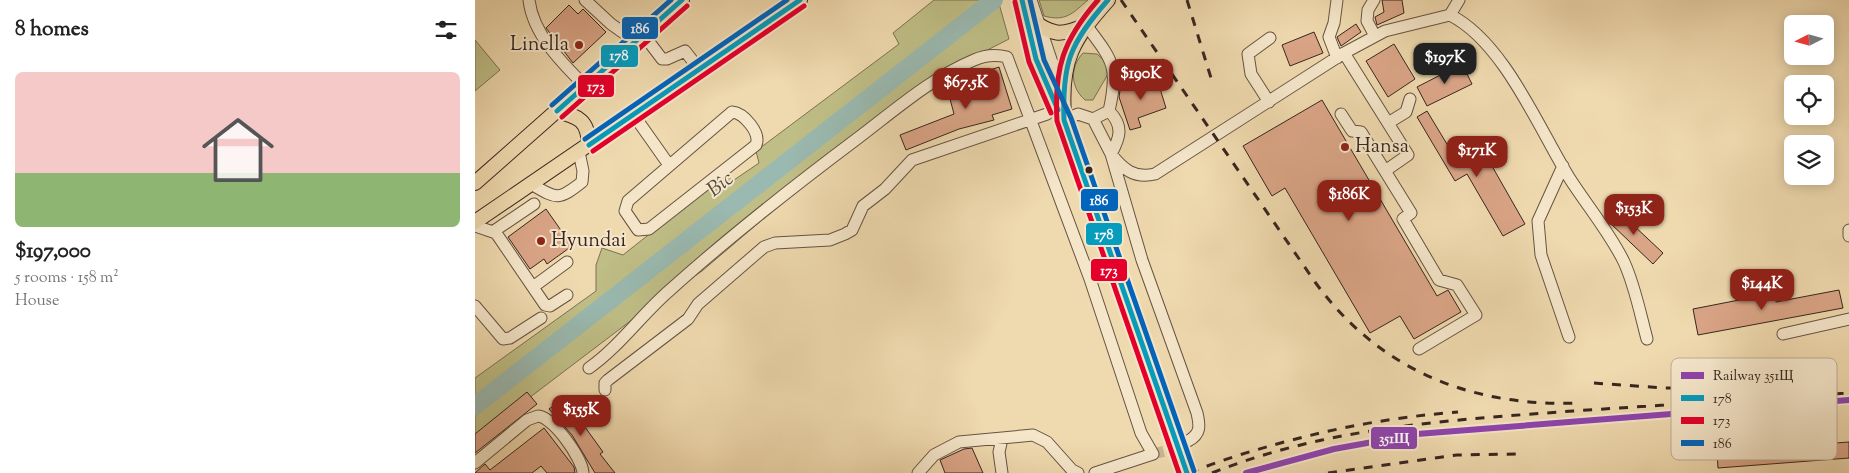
<!DOCTYPE html>
<html lang="en">
<head>
<meta charset="utf-8">
<style>
  :root { --surface:#fff; --page:#f6f6f6; --text:#222; --muted:#767676; --line:#e0e0e0; --accent:#8f2418 }
  body { margin:0; font-family:"Sorts Mill Goudy",serif; background:var(--page); color:var(--text); height:100vh; display:flex; flex-direction:column; font-size:19px; white-space:nowrap }
  * { box-sizing:border-box; margin:0 }
  p { font-size:16px; color:var(--muted) }
  .icon { flex:none; width:28px; height:28px; fill:none; stroke:currentColor; stroke-width:2; stroke-linecap:round; stroke-linejoin:round }
  .map { position:relative; flex:1; overflow:hidden }
  .drawer { display:flex; flex-direction:column; background:var(--surface); width:475px }
  .drawer>* { flex:none }
  .needle { width:32px; rotate:264deg }
  .fabs { position:absolute; left:1309px; top:15px; display:grid; gap:10px }
  .fabs a { display:grid; place-items:center; width:50px; height:50px; border-radius:8px; background:var(--surface); box-shadow:0 2px 12px #0003; font-size:25px }
  .price { position:absolute; translate:-50% -42px; padding:0 11px; border-radius:10px; background:var(--accent); color:#fff; font-size:16px; line-height:32px; filter:drop-shadow(0 1px 2px #0008) }
  .price::after { content:''; position:absolute; left:50%; top:30px; width:15px; height:11px; margin-left:-8px; background:inherit; clip-path:polygon(0 0,100% 0,50% 100%) }
  .price.on { background:#222; color:#fff }
  ul { padding:0; list-style:none }
  li { display:grid; align-content:center; gap:10px; height:265px; padding:0 15px }
  li+li { border-top:1px solid var(--line) }
  li span { display:grid; place-items:center; height:155px; border-radius:8px; color:#555 }
  li>.icon { margin-inline-start:auto }
  span .icon { width:90px; height:90px; fill:#fffc; stroke-width:1 }
  li b { font-size:21px }
  h2 { display:flex; justify-content:space-between; align-items:center; height:60px; padding:0 15px; font-size:21px }
  main { display:flex; flex:1; min-height:0 }
  .map>svg:first-child { display:block }
  .green { fill:#bfbe86; stroke:#7b7253 }
  .lines { fill:none; stroke-linecap:round; stroke-linejoin:round }
  .river { stroke:#9ab9b0; stroke-width:18 }
  .building { fill:#daa587; stroke:#372620 }
  .minor-tunnel { stroke:#cab592; stroke-width:11; stroke-dasharray:11 5.5; stroke-linecap:butt }
  .minor-casing { stroke:#655344; stroke-width:13 }
  .major-casing { stroke:#372620; stroke-width:16 }
  .minor { stroke:#f5e6ca; stroke-width:11 }
  .major { stroke:#efd9ae; stroke-width:14 }
  .rail { stroke:#372620; stroke-width:3; stroke-dasharray:9 9; stroke-linecap:butt }
  .major-bridge-casing { stroke:#372620; stroke-width:16; stroke-linecap:butt }
  .major-bridge { stroke:#efd9ae; stroke-width:14 }
  .bus-1-casing { stroke:#f5e6ca; stroke-width:9 }
  .bus-2-casing { stroke:#f5e6ca; stroke-width:9 }
  .bus-3-casing { stroke:#f5e6ca; stroke-width:9 }
  .bus-1 { stroke:#069cbd; stroke-width:5 }
  .bus-2 { stroke:#e4002b; stroke-width:5 }
  .bus-3 { stroke:#0065bd; stroke-width:5 }
  .rail-1-casing { stroke:#f5e6ca; stroke-width:10 }
  .rail-1 { stroke:#8e44ad; stroke-width:6 }
  .poi-dot { fill:#8f2418; stroke:#f5e6ca; stroke-width:2 }
  .bus-dot { fill:#372620; stroke:#f5e6ca; stroke-width:2 }
  .labels { text-anchor:middle; dominant-baseline:central; stroke-width:4; stroke-linejoin:round; paint-order:stroke }
  .poi-label { font-size:20px; fill:#372620; stroke:#f5e6ca; text-anchor:start }
  .water-label { font-size:21px; font-style:italic; fill:#504b44; stroke:#f5e6ca }
  .key { fill:#f5e6ca; stroke:#bcac97; stroke-width:1 }
  .key-label { font-size:14px; fill:#372620 }
  .line-badge { stroke:#f5e6ca; stroke-width:2 }
  .badge-label { font-size:14px; text-anchor:middle; font-weight:bold; fill:#fff }
</style>
</head>
<body>
<main>
<section class="drawer">
<h2>8 homes<svg class="icon" aria-label="filters" viewBox="0 0 24 24"><path d="M4 7h16M4 17h16"/><circle cx="9" cy="7" r="2"/><circle cx="15" cy="17" r="2"/></svg></h2>
<ul>
<li><span style="background:linear-gradient(#f6c9c9 65%,#8fb573 0)"><svg class="icon" aria-label="home" viewBox="0 0 24 24"><path d="M3 11l9-7 9 7M6 9v11h12V9"/></svg></span><div><b>$197,000</b><p>5 rooms · 158 m²</p><p>House</p></div></li>
</ul>
</section>
<div class="map">
<svg width="1374" height="473" viewBox="0 0 1374 473">
  <rect width="100%" height="100%" fill="#efd9ae"/>
  <filter id="stains"><feTurbulence type="fractalNoise" baseFrequency=".004" numOctaves="4"/><feColorMatrix values="0 0 0 0 .2 0 0 0 0 .09 0 0 0 0 .02 0 0 0 .5 -.17"/></filter>
  <radialGradient id="worn" r=".72"><stop offset=".6" stop-color="#630" stop-opacity="0"/><stop offset="1" stop-color="#630" stop-opacity=".3"/></radialGradient>
  <!-- green -->
  <path class="green" d="M459,0H523L534,39L448,83L227,271L162,316L0,439V378L121,291V265L127,248L148,255L249,175L259,180L284,163L281,151L424,44L418,33Z
    M564,0H613C598,13 591,22 569,16Z
    M0,40L25,70L0,91Z
    M608,53L622,54L632,63L633,74L618,100H610C595,87 595,67 608,53Z"/>
  <g class="lines">
    <!-- river -->
    <path class="river" d="M0,406L519,0"/>
  </g>
  <!-- building -->
  <path class="building" d="M907,0H927L929,13L902,25L900,17L909,12Z
    M94,5L103,14L108,9L131,32L98,63L71,28Z
    M881,24L886,32L866,46L862,37Z
    M839,32L848,53L815,66L807,45Z
    M919,44L940,79L913,97L891,61Z
    M987,64L997,84L952,106L942,87Z
    M524,67L537,109L517,115L519,120L484,129L431,150L425,135L479,114L474,95L510,84L506,73Z
    M677,78L679,84L683,82L691,108L663,118L666,127L655,130L644,97L646,84L651,82L653,87Z
    M847,100L962,296L973,290L986,312L939,339L925,316L895,333L810,188L797,196L768,146Z
    M952,111L981,159L1005,145L1050,224L1028,236L992,174L980,181L942,117Z
    M1140,208L1188,253L1178,264L1134,222L1131,218Z
    M71,209L97,246L72,264L69,259L55,269L33,237Z
    M1364,290L1368,308L1223,335L1218,309L1300,293L1301,302Z
    M52,392L62,404L0,453V434Z
    M89,398L128,452L125,454L140,473H120L97,435L74,409Z
    M69,428L99,467L100,473H72L66,466L57,473H0L10,464L15,470Z
    M1374,442V458L1243,468L1242,452Z
    M497,448L508,473H470L465,460L489,449Z"/>
  <g class="lines">
    <!-- minor-tunnel -->
    <path class="minor-tunnel" d="M678,454L694,450L709,443"/>
    <defs>
      <path id="minor" d="M54,0C58,34 86,62 110,86
        M110,0L136,24L160,41
        M556,0L587,92
        M899,0L893,10L892,21L900,36
        M975,15L984,0
        M611,25C638,61 644,66 634,111
        M168,34L187,59H192L210,51L224,69
        M869,53L933,155L910,171L936,213L928,219L964,280L982,285L1001,315L944,349
        M862,58L854,37L859,23L862,0
        M794,102L776,74L773,54L795,38
        M257,112C269,113 286,133 281,145L174,229L163,230L150,211L153,201Z
        M158,114L194,165
        M866,114L877,131L886,132L910,171
        M618,119L634,111C649,126 645,138 636,154C648,169 659,179 680,174L869,53L910,31L975,15C1029,42 1064,129 1095,179C1113,207 1135,233 1149,262C1160,286 1165,313 1172,339
        M589,120L603,114L618,119L636,154L667,260L722,413C725,426 726,434 713,441
        M913,123L931,112L935,99
        M1088,166L1063,221L1066,255L1094,337
        M56,184C82,199 83,201 107,182L108,171L104,152
        M0,226L21,233L70,305L75,306L92,295
        M1374,230V236
        M19,231L59,204
        M58,287L92,262
        M0,306L28,339L35,338L66,318
        M1308,334L1374,319
        M114,368C145,346 166,315 195,290C255,236 319,186 383,138C420,110 456,78 499,60C510,55 520,54 532,57L615,279L666,433L678,454L620,473
        M130,390V383L133,380L213,319L223,304L289,247L300,243L355,240L370,234L377,230L388,206L410,189L437,160L572,114
        M0,463L52,420L63,416C78,417 107,458 108,473
        M443,473L459,455L484,442L558,435L572,442L597,470L603,473
        M527,473L524,452L527,439"/>
      <path id="major" d="M547,0L554,19L556,42L569,81L589,120L617,198
        M554,19C578,35 585,37 611,25
        M82,111C104,117 113,120 114,145
        M589,115C585,60 598,39 633,0
        M0,183L207,0
        M0,222L325,0"/>
    </defs>
    <!-- minor casing -->
    <use href="#minor" class="minor-casing"/>
    <!-- major casing -->
    <use href="#major" class="major-casing"/>
    <!-- minor -->
    <use href="#minor" class="minor"/>
    <!-- major -->
    <use href="#major" class="major"/>
    <!-- rail -->
    <path class="rail" d="M646,0L840,282C904,370 996,407 1103,403
      M712,0L736,78
      M1119,383L1190,388L1311,389
      M715,473C743,461 773,452 802,444C864,427 919,417 983,412
      M737,473C852,427 976,420 1098,411C1190,405 1282,399 1374,393
      M853,473L982,455L1041,454"/>
    <defs>
      <path id="major-bridge" d="M617,198L712,473"/>
    </defs>
    <!-- major-bridge casing -->
    <use href="#major-bridge" class="major-bridge-casing"/>
    <!-- major-bridge -->
    <use href="#major-bridge" class="major-bridge"/>
    <defs>
      <path id="bus-1" d="M547,0L561,59L583,110
        M633,0C595,43 587,63 589,120L712,473
        M82,111L207,0
        M114,145L325,0"/>
      <path id="bus-2" d="M623,0C588,40 579,68 582,121L704,473
        M540,2L554,62L576,113
        M87,117L212,6
        M118,151L329,6"/>
      <path id="bus-3" d="M555,0L569,60L596,118L719,471
        M77,105L196,0
        M110,139L312,0"/>
    </defs>
    <!-- bus-1 casing -->
    <use href="#bus-1" class="bus-1-casing"/>
    <!-- bus-2 casing -->
    <use href="#bus-2" class="bus-2-casing"/>
    <!-- bus-3 casing -->
    <use href="#bus-3" class="bus-3-casing"/>
    <!-- bus-1 -->
    <use href="#bus-1" class="bus-1"/>
    <!-- bus-2 -->
    <use href="#bus-2" class="bus-2"/>
    <!-- bus-3 -->
    <use href="#bus-3" class="bus-3"/>
    <defs>
      <path id="rail-1" d="M771,473L859,449L942,434L1374,400"/>
    </defs>
    <!-- rail-1 casing -->
    <use href="#rail-1" class="rail-1-casing"/>
    <!-- rail-1 -->
    <use href="#rail-1" class="rail-1"/>
  </g>
  <!-- markers -->
  <g class="poi-dot">
    <circle cx="104" cy="45" r="5"/>
    <circle cx="870" cy="147" r="5"/>
    <circle cx="66" cy="241" r="5"/>
  </g>
  <circle class="bus-dot" cx="614" cy="170" r="4.5"/>
  <g class="labels">
    <!-- poi labels -->
    <g class="poi-label">
      <text x="94" y="45" text-anchor="end">Linella</text>
      <text x="880" y="147">Hansa</text>
      <text x="76" y="241">Hyundai</text>
    </g>
    <!-- water labels -->
    <g class="water-label">
      <text transform="translate(246 185) rotate(-38)">Bîc</text>
    </g>
  </g>
  <!-- legend -->
  <rect x="1196" y="358" width="166" height="102" rx="8" class="key"/>
  <rect x="1206" y="372" width="23" height="7" fill="#8e44ad"/>
  <rect x="1206" y="395" width="23" height="6" fill="#069cbd"/>
  <rect x="1206" y="417" width="23" height="7" fill="#e4002b"/>
  <rect x="1206" y="440" width="23" height="6" fill="#0065bd"/>
  <g class="key-label">
    <text x="1238" y="380">Railway 351Щ</text>
    <text x="1238" y="403">178</text>
    <text x="1238" y="425">173</text>
    <text x="1238" y="448">186</text>
  </g>
  <g class="line-badge">
    <rect x="146" y="16" width="38" height="24" rx="5" fill="#0065bd"/>
    <rect x="125" y="44" width="39" height="24" rx="5" fill="#069cbd"/>
    <rect x="102" y="74" width="38" height="24" rx="5" fill="#e4002b"/>
    <rect x="605" y="188" width="39" height="24" rx="5" fill="#0065bd"/>
    <rect x="610" y="222" width="38" height="24" rx="5" fill="#069cbd"/>
    <rect x="615" y="258" width="38" height="24" rx="5" fill="#e4002b"/>
    <rect x="895" y="426" width="48" height="24" rx="5" fill="#8e44ad"/>
  </g>
  <g class="badge-label">
    <text x="165" y="33">186</text>
    <text x="144" y="60">178</text>
    <text x="121" y="91">173</text>
    <text x="624" y="205">186</text>
    <text x="629" y="239">178</text>
    <text x="634" y="275">173</text>
    <text x="919" y="443">351Щ</text>
  </g>
  <rect width="100%" height="100%" filter="url(#stains)"/>
  <rect width="100%" height="100%" fill="url(#worn)"/>
</svg>
<div class="fabs">
<a><svg class="needle" viewBox="-14 -14 28 28"><path d="M0-13l5 13h-10z" fill="#e53935"/><path d="M0 13l5-13h-10z" fill="#767676"/></svg></a>
<a><svg class="icon" aria-label="locate" viewBox="0 0 24 24"><circle cx="12" cy="12" r="6"/><path d="M12 2v4M12 18v4M2 12h4M18 12h4"/></svg></a>
<a><svg class="icon" aria-label="layers" viewBox="0 0 24 24"><path d="M12 4l9 5-9 5-9-5zM3 14l9 5 9-5"/></svg></a>
</div>
<b class="price on" style="left:970px;top:85px">$197K</b>
<b class="price" style="left:666px;top:101px">$190K</b>
<b class="price" style="left:491px;top:110px">$67.5K</b>
<b class="price" style="left:1002px;top:178px">$171K</b>
<b class="price" style="left:874px;top:222px">$186K</b>
<b class="price" style="left:1159px;top:236px">$153K</b>
<b class="price" style="left:1287px;top:311px">$144K</b>
<b class="price" style="left:106px;top:437px">$155K</b>
</div>
</main>
</body>
</html>
